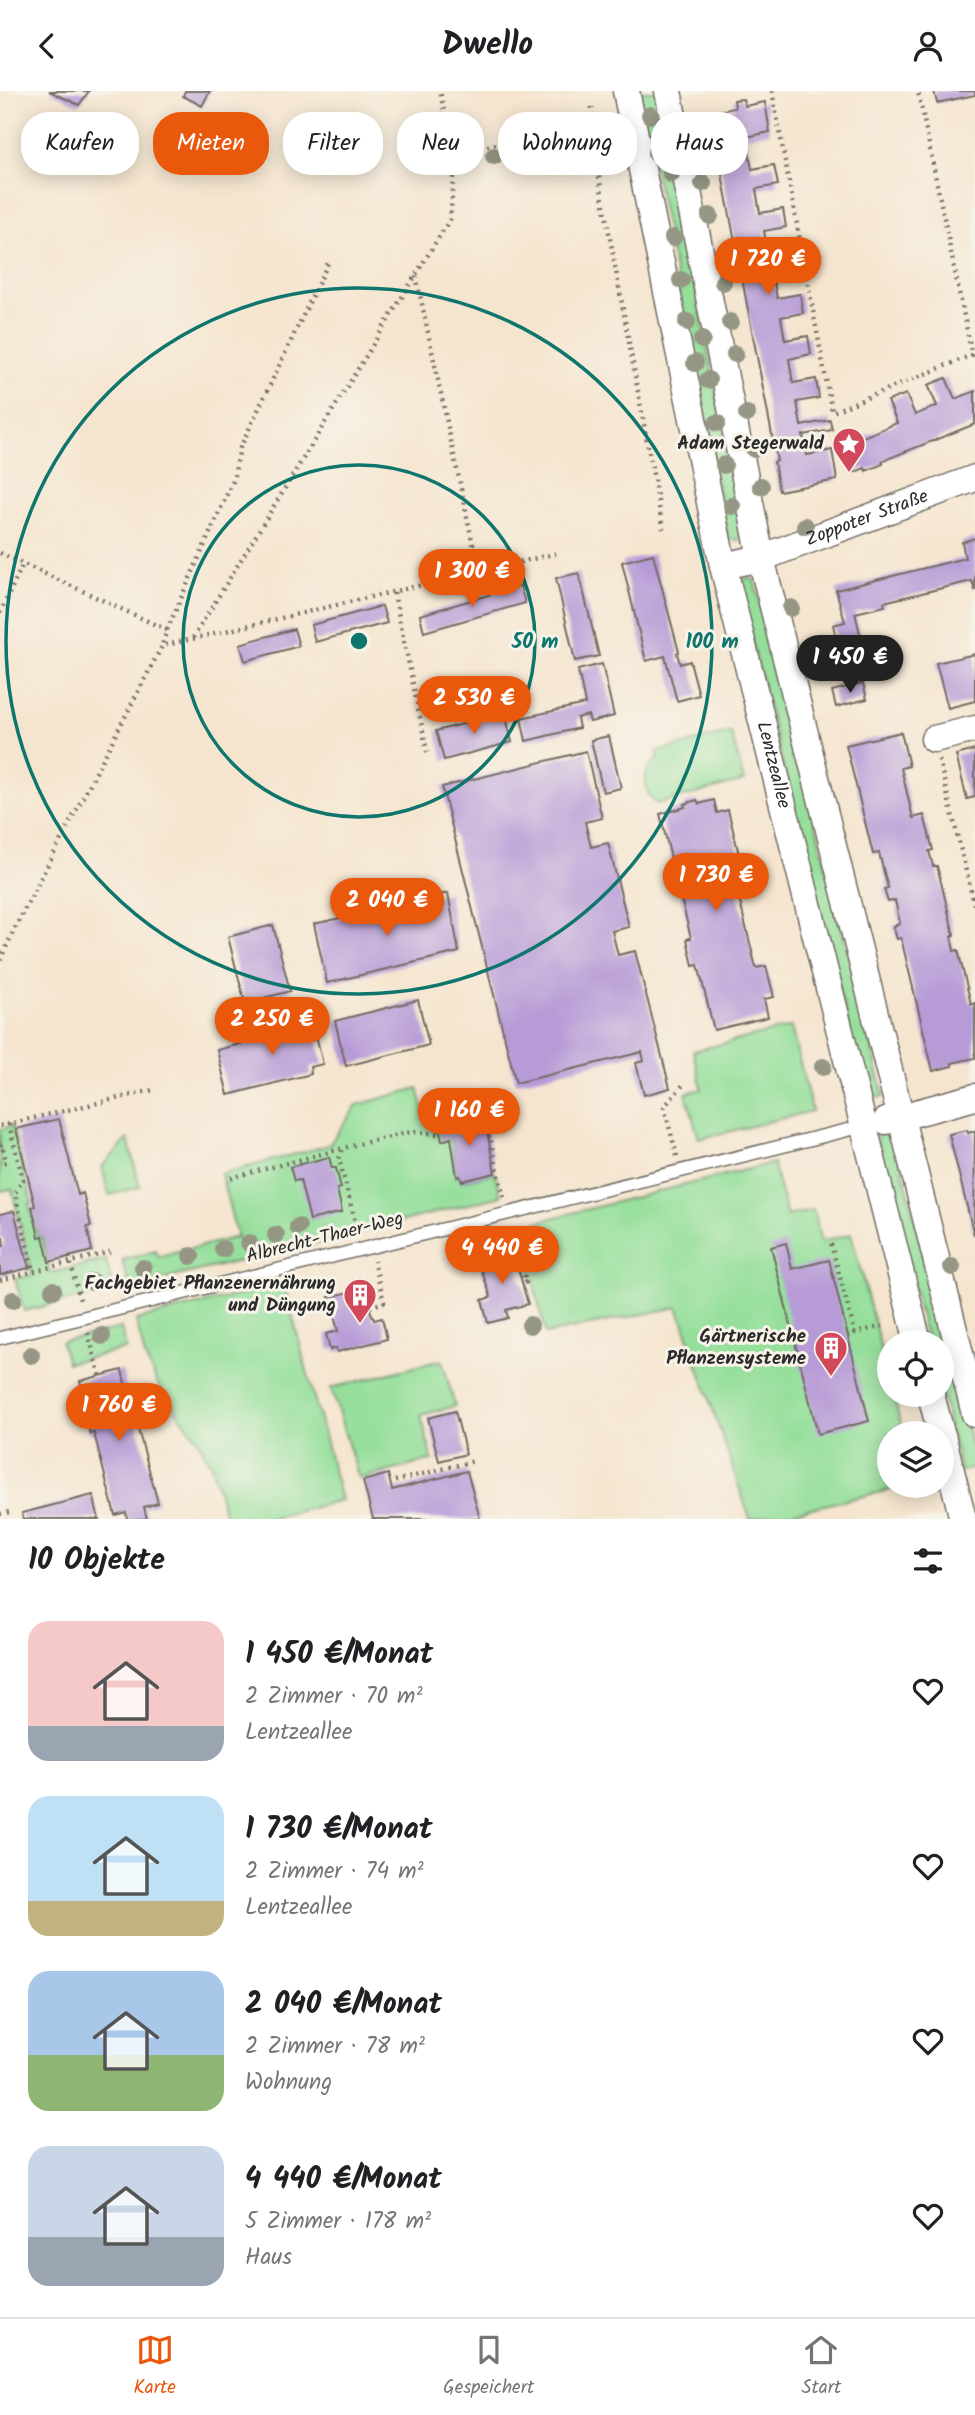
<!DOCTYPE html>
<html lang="de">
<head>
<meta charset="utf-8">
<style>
  :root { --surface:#fff; --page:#f6f6f6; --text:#202124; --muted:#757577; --line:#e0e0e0; --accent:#ea580c }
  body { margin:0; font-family:Kalam,sans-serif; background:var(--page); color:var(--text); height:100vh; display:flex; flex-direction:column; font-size:26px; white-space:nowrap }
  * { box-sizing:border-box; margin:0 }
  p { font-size:23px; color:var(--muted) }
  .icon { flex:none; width:38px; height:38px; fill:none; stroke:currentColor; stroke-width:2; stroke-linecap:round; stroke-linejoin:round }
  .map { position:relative; height:1428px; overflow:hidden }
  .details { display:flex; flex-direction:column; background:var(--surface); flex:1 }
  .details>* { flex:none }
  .top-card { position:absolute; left:21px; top:21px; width:934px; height:63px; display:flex; gap:14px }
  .tools { position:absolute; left:877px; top:1239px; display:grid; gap:14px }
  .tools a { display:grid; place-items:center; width:77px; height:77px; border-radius:50%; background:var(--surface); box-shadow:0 4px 18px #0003; font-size:35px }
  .price { position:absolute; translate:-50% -60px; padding:0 16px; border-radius:24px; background:var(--accent); color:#fff; font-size:23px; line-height:46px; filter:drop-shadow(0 2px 4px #0008) }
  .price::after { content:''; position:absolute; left:50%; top:42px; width:21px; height:16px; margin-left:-10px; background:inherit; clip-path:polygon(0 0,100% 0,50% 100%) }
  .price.selected { background:#222; color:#fff }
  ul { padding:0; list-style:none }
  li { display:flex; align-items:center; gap:21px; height:175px; padding:0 28px }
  li span { display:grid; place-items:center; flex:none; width:196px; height:140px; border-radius:21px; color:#555 }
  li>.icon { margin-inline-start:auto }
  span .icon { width:84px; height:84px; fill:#fffc; stroke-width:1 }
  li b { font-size:30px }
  h2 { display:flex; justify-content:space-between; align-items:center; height:84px; padding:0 28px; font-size:30px }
  .chip { padding:0 24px; border-radius:28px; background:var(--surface); box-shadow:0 4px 18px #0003; font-size:24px; line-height:63px }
  .chip.selected { background:var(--accent); color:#fff }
  header { display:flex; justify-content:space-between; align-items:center; height:91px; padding:0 28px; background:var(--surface); font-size:32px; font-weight:600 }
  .dock { display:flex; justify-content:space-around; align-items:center; height:98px; border-top:2px solid var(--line); background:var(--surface); font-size:19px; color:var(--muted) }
  .dock a { display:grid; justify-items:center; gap:4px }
  .dock .selected { color:var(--accent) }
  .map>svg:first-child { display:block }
  .green { fill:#95df9b; stroke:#608563; stroke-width:2 }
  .building { fill:#b79bd7 }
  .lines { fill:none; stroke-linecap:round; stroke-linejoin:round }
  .lane-casing { stroke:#726c64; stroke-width:15 }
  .street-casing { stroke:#726c64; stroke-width:29 }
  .path { stroke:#726c64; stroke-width:4.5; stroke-dasharray:2 5; stroke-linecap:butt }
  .lane { stroke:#fff; stroke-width:12 }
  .street { stroke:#fff; stroke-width:26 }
  .tree { fill:#959784 }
  .ring { fill:none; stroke:#0f766e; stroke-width:3.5 }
  .labels { text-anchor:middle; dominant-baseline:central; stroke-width:6; stroke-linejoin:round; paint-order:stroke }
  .poi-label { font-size:19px; font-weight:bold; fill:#2b2b2b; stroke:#f7f3e8; text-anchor:end }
  .street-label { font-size:19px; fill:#2b2b2b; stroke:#f7f3e8 }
  .centre { fill:#0f766e; stroke:#f7f3e8; stroke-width:3.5 }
  .ring-label { font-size:21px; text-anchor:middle; font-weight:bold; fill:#0f766e; stroke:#f7f3e8; stroke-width:6; stroke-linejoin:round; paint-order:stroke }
</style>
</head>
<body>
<header><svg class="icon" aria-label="back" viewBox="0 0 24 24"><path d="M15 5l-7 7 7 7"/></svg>Dwello<svg class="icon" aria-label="person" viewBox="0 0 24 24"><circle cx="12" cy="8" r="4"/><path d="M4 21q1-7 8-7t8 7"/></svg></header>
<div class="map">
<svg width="975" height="1428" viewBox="0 0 975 1428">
  <rect width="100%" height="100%" fill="#f7f3e8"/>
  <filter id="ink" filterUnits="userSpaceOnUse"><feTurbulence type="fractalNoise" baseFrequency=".0143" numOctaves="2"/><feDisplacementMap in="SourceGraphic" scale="14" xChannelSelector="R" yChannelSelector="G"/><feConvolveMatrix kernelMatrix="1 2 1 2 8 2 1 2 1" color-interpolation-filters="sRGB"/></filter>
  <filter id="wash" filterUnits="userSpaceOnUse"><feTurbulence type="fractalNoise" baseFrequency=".00686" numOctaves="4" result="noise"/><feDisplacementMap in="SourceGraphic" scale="28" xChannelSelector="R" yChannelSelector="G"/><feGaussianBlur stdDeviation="1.57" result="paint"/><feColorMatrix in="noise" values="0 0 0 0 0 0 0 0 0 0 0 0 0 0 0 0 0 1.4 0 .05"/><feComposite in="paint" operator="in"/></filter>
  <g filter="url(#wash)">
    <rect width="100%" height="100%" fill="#f5e5cf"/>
    <!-- green -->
    <path class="green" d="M639,0H657L743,439L738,450L728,447Z
      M749,487L754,489L884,1005L867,1009L738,495L741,489Z
      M731,641L744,690L657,713C642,703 641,676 659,668L657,661Z
      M791,936L812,1020L699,1048L686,1002L702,998L693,960Z
      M418,997L424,1021L438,1032L442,1049L451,1047L457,1086L460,1085L462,1090L495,1082L501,1105L316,1152L130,1196L122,1169L156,1160L159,1166L237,1146L221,1083L329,1054L357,1014Z
      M12,1035L32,1113H29L38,1147L42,1146L50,1182L106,1169L114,1199L24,1220L15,1188L32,1184L12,1098L0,1100V1038Z
      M892,1036L975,1368V1377L960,1380L942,1304V1251H927L875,1040Z
      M128,1048L140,1096L109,1104L102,1076Z
      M773,1072L787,1125L813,1119L821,1151L851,1143L889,1289V1304H893L903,1342H889V1395H907L794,1421L750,1428L678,1216L546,1243L520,1135Z
      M284,1193L341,1409L270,1428H226L211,1374L198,1349L161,1299L145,1266L136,1229Z
      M121,1237L126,1258L67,1272L61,1251Z
      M442,1269L455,1315L421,1324L432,1369L359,1388L331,1297Z"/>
    <g id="blocks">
      <!-- building -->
      <path class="building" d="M49,0H89L79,14Z
        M185,0H210L202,15L183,5Z
        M934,0H975V4L937,12Z
        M743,8L745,15L765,11L770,41L746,46L752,78L774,74L778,94L756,98L760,122L783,118L786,136L764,140L768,163L791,159L794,178L772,182L777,207L800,203L803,222L781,226L785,249L808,245L811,263L789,268L793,292L816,288L819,307L797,311L801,335L830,329L832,339L803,344L807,364L832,359L837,389L779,400L774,371L777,370L716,52L713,53L707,22L735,17L734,9Z
        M946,287L955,308L975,300V333L882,370L883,373L866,380L865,377L855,381L850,368L847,370L841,355L897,332L888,310L906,303L915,324L937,315L928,294Z
        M975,447V500L972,490L884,511L885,515L855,522L865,563L842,569L833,534L845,531L836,499L965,467L962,451Z
        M653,463L679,561L677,562L680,573L690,570L699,604L677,610L665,565L646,570L622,471Z
        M579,482L599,565L575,570L556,487Z
        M520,495L525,512L424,541L420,524Z
        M382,515L387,532L315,551L311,534Z
        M294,538L299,555L245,570L240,553Z
        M975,563V610L948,617L936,572Z
        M602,573L614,625L590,631L588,624L577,627L579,637L526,650L521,627L585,613L578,579Z
        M863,592L867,608L836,616L832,600Z
        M505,622L512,651L444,669L436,640Z
        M901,641L909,675L901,677L913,727L924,724L933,759L929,760L933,775H937L954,844L951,845L954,860L958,859L971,913L975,912V967L952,972V975L933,980L901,847L897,848L893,835L900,833L895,809L888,811L884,798L888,797L879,762L873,763L846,654Z
        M609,645L621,697L603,701L591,649Z
        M975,659V706L967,708L956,664Z
        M586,660L602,727L585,731L591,756L608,752L629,836L612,840L618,864L635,860L670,997L644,1004L636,972L644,970L642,961L516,992L442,696Z
        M697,709L699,713L714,709L717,722L728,719L746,792L736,795L756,877L766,875L774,906L764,908L768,926L714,939L698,874L693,875L687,848L691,847L660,723L685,716L684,713Z
        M448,802L459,861L327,892L314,833Z
        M273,834L290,900L245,912L228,846Z
        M418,909L429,954L346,975L335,930Z
        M309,915L323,973L310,976L311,983L228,1004L217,959L300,937L295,918Z
        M458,1027L460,1034L482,1029L484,1040H487L495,1082L462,1090L460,1085L457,1086L451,1047L442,1050L438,1032Z
        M59,1028L78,1104L83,1102L91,1135L87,1136L92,1160L49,1171L43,1145L39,1146L32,1116L35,1115L16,1038Z
        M967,1039L968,1042L975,1040L974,1144L949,1043Z
        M329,1066L332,1077H336L341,1097L337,1098L342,1121L310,1129L300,1089L294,1090L290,1076Z
        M14,1120L29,1177L0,1184V1156L4,1155L3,1147L0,1148V1123Z
        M786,1152L792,1178L829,1169L869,1330L818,1343L771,1156Z
        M513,1159L528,1213L506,1219L508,1227L488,1232L482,1209L491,1206L480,1175L483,1174L482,1168Z
        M362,1198L374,1229L382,1227L387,1248L337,1261L336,1257L330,1259L326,1243L338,1240L329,1206Z
        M122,1279L127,1301L133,1300L141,1332L137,1334L158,1412L144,1416L147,1428H127L126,1421L115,1424L94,1342L90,1343L82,1313L86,1312L80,1290Z
        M455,1320L466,1363L439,1370L428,1327Z
        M467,1380L480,1428H373L363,1390L388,1383L392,1399Z
        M93,1404L99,1428H23L22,1422Z"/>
    </g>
  </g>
  <g filter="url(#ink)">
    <use href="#blocks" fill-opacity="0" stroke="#726c64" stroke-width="2"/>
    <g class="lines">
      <defs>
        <path id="lane" d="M0,1247L864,1035"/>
        <g id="street">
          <path id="s1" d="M626,0L723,475L918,1251"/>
          <path d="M668,0L761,467L975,1323"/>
          <path id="s2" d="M723,475L761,467L975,387"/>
          <path d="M934,648L975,638"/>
          <path d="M886,1030L975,1006"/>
          <path d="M931,1304L941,1342"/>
          <path d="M942,1344L963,1428"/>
        </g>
      </defs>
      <!-- lane casing -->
      <use href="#lane" class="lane-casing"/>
      <!-- street casing -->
      <use href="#street" class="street-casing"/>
      <!-- path -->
      <path class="path" d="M772,0L832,321L972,264L918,0
        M592,16L594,59L663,438
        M453,63L592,31
        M416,185L479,482
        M0,462L167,539L162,554
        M394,502L428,665
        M0,522L23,473
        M167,539L233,390L240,357L330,168
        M193,547L450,128L455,75L440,0
        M939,669L975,817
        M0,869L19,829L162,555L558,462
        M9,1033L23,1089L15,1102L33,1180
        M0,1035L153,999
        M488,1046L490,1045L504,1108
        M0,1054L2,1053L6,1071L0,1072
        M342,1059L339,1068L358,1142
        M677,1065L664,1016L683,994
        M231,1087L359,1053L411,1041L440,1043
        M511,1137L526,1191L523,1192
        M831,1153L855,1242
        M69,1166L80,1209
        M0,1189L110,1161
        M370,1216L384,1211L374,1170
        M88,1242L100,1285
        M847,1244L887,1234
        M395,1390L474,1370
        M0,1423L10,1421"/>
      <!-- lane -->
      <use href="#lane" class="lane"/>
      <!-- street -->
      <use href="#street" class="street"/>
    </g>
    <!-- trees -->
    <g class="tree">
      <circle cx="650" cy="24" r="9"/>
      <circle cx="557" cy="50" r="9"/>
      <circle cx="695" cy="50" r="9"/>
      <circle cx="532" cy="56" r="9"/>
      <circle cx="656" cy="62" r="9"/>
      <circle cx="494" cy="65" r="9"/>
      <circle cx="671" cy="83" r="9"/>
      <circle cx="703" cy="92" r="9"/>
      <circle cx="710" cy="125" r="9"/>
      <circle cx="673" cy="147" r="9"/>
      <circle cx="681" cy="189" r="9"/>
      <circle cx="723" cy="191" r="9"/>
      <circle cx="687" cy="231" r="9"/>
      <circle cx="730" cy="231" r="9"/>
      <circle cx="702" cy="249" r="9"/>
      <circle cx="735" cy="263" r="9"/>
      <circle cx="695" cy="272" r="9"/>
      <circle cx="708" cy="289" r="9"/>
      <circle cx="747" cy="323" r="9"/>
      <circle cx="717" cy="332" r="9"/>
      <circle cx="754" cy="358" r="9"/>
      <circle cx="724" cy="374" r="9"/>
      <circle cx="761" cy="395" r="9"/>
      <circle cx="732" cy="415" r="9"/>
      <circle cx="805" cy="435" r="9"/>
      <circle cx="791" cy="517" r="9"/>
      <circle cx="823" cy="976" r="9"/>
      <circle cx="298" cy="1136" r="9"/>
      <circle cx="276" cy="1144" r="9"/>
      <circle cx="249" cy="1152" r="9"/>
      <circle cx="223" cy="1158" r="9"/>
      <circle cx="191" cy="1165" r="9"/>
      <circle cx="952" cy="1176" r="9"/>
      <circle cx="143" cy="1177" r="9"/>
      <circle cx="92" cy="1191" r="9"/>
      <circle cx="53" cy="1199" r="9"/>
      <circle cx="13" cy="1209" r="9"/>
      <circle cx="530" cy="1234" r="9"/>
      <circle cx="102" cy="1245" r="9"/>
      <circle cx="31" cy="1264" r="9"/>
    </g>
  </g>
  <!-- distance rings -->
  <g class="ring">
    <circle cx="359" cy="550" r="176"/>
    <circle cx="359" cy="550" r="353"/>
  </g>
  <!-- icons -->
  <defs>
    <symbol id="sight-pin" viewBox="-11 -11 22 30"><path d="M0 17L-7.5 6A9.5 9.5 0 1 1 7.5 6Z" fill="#d1495b" stroke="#f7f3e8"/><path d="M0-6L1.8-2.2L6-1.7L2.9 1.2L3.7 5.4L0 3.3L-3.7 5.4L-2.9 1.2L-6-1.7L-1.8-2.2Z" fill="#fff"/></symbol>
    <symbol id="building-pin" viewBox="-11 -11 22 30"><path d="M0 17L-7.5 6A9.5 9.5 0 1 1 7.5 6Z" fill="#d1495b" stroke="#f7f3e8"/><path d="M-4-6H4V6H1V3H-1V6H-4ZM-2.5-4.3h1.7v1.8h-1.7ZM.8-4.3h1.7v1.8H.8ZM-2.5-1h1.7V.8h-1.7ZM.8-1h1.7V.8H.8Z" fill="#fff"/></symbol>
  </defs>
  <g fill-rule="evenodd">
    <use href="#sight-pin" x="830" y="334" width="38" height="52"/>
    <use href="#building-pin" x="341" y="1185" width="38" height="52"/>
    <use href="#building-pin" x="812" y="1238" width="38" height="52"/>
  </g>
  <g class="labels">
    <!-- poi labels -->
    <g class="poi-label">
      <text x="824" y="353">Adam Stegerwald</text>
      <text x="336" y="1193">Fachgebiet Pflanzenernährung<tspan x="336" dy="22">und Düngung</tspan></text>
      <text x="806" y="1246">Gärtnerische<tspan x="806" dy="22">Pflanzensysteme</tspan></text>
    </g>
    <!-- street labels -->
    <g class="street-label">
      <text stroke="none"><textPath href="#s2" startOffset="152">Zoppoter Straße</textPath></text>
      <text stroke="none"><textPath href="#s1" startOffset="690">Lentzeallee</textPath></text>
      <text transform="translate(325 1147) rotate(-14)">Albrecht-Thaer-Weg</text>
    </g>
  </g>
  <circle cx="359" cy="550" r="10" class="centre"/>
  <g class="ring-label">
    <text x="535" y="557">50 m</text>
    <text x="712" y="557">100 m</text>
  </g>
</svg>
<div class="tools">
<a><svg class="icon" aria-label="locate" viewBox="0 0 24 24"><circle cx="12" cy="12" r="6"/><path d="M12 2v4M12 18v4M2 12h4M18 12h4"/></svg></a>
<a><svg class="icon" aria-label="layers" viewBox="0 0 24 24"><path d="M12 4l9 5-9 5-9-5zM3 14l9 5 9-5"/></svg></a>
</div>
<b class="price" style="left:768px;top:206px">1 720 €</b>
<b class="price" style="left:472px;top:518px">1 300 €</b>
<b class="price selected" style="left:850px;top:604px">1 450 €</b>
<b class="price" style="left:474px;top:645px">2 530 €</b>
<b class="price" style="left:716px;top:822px">1 730 €</b>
<b class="price" style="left:387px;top:847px">2 040 €</b>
<b class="price" style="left:272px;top:966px">2 250 €</b>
<b class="price" style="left:469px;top:1057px">1 160 €</b>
<b class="price" style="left:502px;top:1195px">4 440 €</b>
<b class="price" style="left:119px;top:1352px">1 760 €</b>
<div class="top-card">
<a class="chip">Kaufen</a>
<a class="chip selected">Mieten</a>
<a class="chip">Filter</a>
<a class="chip">Neu</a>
<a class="chip">Wohnung</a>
<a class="chip">Haus</a>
</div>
</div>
<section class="details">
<h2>10 Objekte<svg class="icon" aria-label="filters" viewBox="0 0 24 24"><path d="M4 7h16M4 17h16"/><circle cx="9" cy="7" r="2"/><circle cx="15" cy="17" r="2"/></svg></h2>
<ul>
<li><span style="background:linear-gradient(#f6c9c9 75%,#9aa5b1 0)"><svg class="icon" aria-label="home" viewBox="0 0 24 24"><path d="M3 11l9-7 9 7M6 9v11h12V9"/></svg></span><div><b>1 450 €/Monat</b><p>2 Zimmer · 70 m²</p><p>Lentzeallee</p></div><svg class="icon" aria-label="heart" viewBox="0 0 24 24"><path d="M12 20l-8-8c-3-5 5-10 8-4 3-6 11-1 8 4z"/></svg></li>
<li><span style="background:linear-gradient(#bfe0f5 75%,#c2b280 0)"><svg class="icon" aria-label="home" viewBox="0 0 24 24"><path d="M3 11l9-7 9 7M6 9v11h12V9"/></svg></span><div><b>1 730 €/Monat</b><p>2 Zimmer · 74 m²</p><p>Lentzeallee</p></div><svg class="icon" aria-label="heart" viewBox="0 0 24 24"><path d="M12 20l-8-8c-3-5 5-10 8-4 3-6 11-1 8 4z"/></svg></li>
<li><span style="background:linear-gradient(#a9c7e8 60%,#8fb573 0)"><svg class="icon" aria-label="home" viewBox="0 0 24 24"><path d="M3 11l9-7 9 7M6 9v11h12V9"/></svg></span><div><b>2 040 €/Monat</b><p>2 Zimmer · 78 m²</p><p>Wohnung</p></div><svg class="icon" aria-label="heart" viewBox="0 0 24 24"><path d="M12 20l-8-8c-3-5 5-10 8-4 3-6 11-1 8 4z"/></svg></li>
<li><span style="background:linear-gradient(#c9d6e8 65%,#9aa5b1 0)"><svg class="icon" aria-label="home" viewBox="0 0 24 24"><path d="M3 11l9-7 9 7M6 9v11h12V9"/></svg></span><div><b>4 440 €/Monat</b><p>5 Zimmer · 178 m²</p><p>Haus</p></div><svg class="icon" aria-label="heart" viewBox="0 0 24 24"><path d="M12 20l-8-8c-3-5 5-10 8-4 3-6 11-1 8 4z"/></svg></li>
</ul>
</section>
<nav class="dock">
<a class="selected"><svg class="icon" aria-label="map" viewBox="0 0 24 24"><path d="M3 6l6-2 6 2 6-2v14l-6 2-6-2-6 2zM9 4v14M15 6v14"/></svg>Karte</a>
<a><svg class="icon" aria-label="saved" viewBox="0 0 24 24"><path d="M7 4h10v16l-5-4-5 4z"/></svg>Gespeichert</a>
<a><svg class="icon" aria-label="home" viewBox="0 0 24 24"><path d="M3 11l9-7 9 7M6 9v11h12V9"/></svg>Start</a>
</nav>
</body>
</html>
